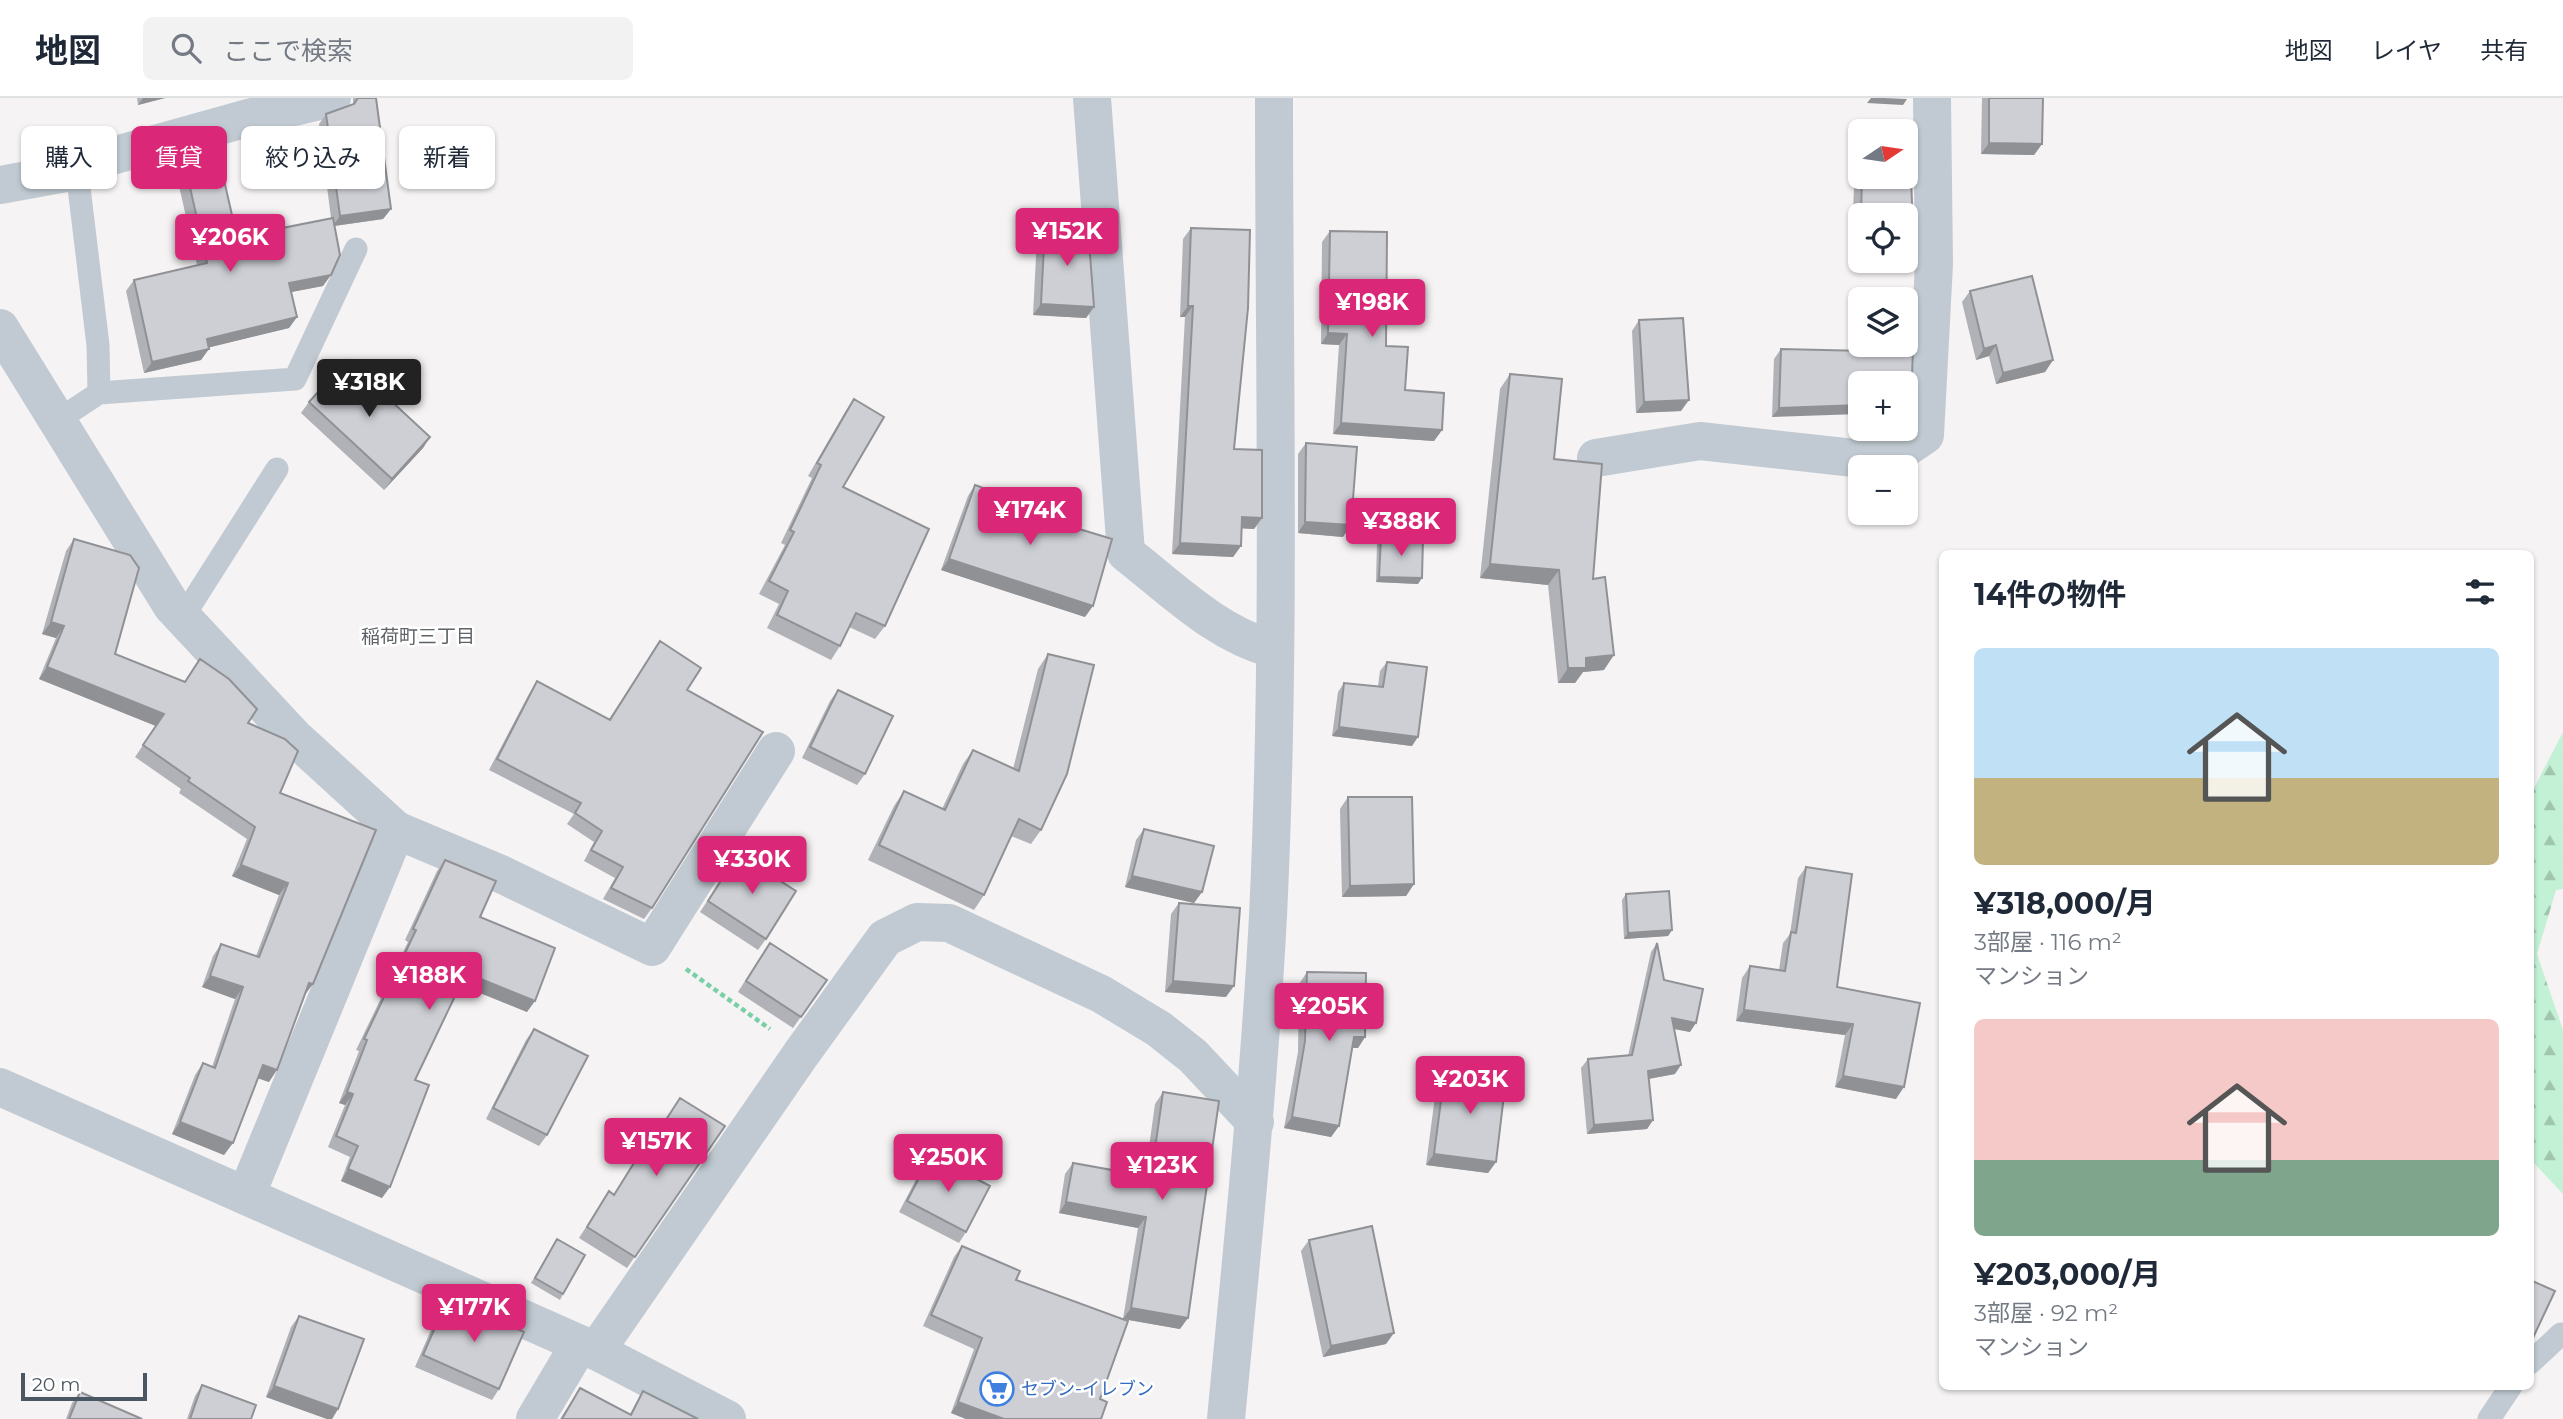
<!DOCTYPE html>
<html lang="ja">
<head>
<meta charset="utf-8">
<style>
  :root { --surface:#fff; --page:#f2f2f3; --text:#1f2937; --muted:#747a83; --line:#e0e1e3; --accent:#db2777 }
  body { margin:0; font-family:Montserrat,"Noto Sans JP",sans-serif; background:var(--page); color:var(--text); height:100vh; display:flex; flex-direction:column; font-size:26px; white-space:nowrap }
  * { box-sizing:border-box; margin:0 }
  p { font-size:23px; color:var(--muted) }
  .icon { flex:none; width:38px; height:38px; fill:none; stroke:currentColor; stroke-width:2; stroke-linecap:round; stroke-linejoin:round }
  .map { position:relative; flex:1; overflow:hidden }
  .sheet { position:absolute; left:1939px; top:452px; width:595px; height:840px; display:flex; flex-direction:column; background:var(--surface); border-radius:10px; box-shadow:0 2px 5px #0004 }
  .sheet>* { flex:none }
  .top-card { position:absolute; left:21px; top:28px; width:665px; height:63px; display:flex; gap:14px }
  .needle { width:46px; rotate:77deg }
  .buttons { position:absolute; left:1848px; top:21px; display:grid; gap:14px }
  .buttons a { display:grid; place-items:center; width:70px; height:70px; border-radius:10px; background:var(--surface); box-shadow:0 2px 5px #0004; font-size:35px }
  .scale { position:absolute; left:21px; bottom:18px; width:126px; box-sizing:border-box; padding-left:7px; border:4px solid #4a5661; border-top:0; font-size:19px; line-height:24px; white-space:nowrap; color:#4a5661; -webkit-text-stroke:5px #fff; paint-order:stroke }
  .price { position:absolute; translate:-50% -60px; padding:0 16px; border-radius:7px; background:var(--accent); color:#fff; font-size:23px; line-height:46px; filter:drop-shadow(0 2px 4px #0008) }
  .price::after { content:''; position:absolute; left:50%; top:42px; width:21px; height:16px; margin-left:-10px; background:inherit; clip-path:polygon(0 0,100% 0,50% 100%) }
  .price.selected { background:#222; color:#fff }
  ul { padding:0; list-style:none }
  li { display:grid; align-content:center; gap:14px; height:371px; padding:0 35px }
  li span { display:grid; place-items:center; height:217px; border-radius:10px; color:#555 }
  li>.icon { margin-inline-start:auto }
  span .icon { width:126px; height:126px; fill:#fffc; stroke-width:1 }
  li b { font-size:30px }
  h2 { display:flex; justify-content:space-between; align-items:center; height:84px; padding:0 35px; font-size:30px }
  .pill { padding:0 24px; border-radius:10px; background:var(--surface); box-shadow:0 2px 5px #0004; font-size:24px; line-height:63px }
  .pill.selected { background:var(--accent); color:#fff }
  header { display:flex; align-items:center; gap:42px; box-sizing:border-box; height:98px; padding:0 35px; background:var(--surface); border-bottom:2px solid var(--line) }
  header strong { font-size:33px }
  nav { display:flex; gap:38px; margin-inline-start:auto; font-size:24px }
  .search { width:490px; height:63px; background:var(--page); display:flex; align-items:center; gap:18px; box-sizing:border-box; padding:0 24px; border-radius:10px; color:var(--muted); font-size:26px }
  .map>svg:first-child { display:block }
  .forest { fill:url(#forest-firs) }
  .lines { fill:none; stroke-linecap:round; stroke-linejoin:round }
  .path { stroke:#7ad0a6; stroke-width:4.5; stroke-dasharray:5 3.5; stroke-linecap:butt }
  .service { stroke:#c1cad2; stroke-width:23 }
  .minor { stroke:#c1cad2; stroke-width:38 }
  .tertiary { stroke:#c1cad2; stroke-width:38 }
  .wall { fill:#b0b2b7 }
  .shaded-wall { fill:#909195 }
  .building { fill:#cdcfd5; stroke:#909195; stroke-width:2 }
  .labels { text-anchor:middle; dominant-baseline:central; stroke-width:5; stroke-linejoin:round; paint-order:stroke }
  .shop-label { font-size:18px; fill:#366cbe; stroke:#fff; text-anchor:start }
  .neighbourhood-label { font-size:19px; fill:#5f6368; stroke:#fff }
</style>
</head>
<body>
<header>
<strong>地図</strong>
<div class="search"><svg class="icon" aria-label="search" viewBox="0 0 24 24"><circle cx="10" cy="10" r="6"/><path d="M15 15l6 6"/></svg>ここで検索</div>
<nav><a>地図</a><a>レイヤ</a><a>共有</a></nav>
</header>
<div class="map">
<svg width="2563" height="1321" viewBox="0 0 2563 1321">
  <defs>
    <pattern id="forest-firs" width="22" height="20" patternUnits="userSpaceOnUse" patternTransform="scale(1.75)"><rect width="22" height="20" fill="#c3f1d5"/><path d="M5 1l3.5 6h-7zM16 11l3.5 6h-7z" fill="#a0c6b0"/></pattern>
  </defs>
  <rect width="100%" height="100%" fill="#f5f3f3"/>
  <!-- forest -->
  <path class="forest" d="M2563,634V791L2556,792L2537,856L2563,932V1096L2531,1062V696Z"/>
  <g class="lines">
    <!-- path -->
    <path class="path" d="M686,871L770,931"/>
    <!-- service -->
    <path class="service" d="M77,73L98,247L99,295
      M58,322L99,295L295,281L356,151
      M183,519L277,371
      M2530,1265L2561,1236
      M2489,1321L2511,1288"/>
    <!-- minor -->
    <path class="minor" d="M1092,0L1126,455C1172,491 1215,535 1273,551
      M0,87L77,73L94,63L248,20L332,0
      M0,230L172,508L294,639L396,732L246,1098
      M1596,360L1700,343L1872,362L1906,350L1925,337L1934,166L1932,0
      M396,732L503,777L652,849L776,653
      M596,1253L801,956L885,840L917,824L949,825L1101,896L1159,931L1193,958L1255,1024
      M535,1321L579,1247"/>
    <!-- tertiary -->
    <path class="tertiary" d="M0,989L596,1253L727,1321
      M1226,1321C1242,1153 1259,986 1268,818C1281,546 1274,272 1274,0"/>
  </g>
  <!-- wall -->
  <path class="wall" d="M137,0H165L138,7Z
    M353,0H376L391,111L383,121L335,128L323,188L291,194L297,219L289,230L209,249L201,262L144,275L126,193L134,182L197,167L177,79L185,67L237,139L331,120L319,26L326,16L353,6Z
    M1982,0H2043L2042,46L2034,57L1981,56Z
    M1861,79H1888L1860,140H1852L1854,89Z
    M1045,128L1094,209L1086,220L1033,217L1037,139Z
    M1191,130L1234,351L1262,420L1254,431L1241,430V448L1233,459L1172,456L1185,219H1180L1183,141Z
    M1330,133L1386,248L1405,292L1442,332L1434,343L1333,336L1339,247L1321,246L1322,144Z
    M1970,193L2053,262L2045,274L1996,286L1989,258L1976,262L1962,204Z
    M1860,203V247H1906L1772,319L1774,261L1781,251L1858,253L1857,208Z
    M1639,222L1681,313L1636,315L1632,233Z
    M1510,276L1554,361L1593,481L1604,572L1583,574L1575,585H1558L1548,487L1480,480L1500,291Z
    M854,301L843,389L885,528L875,541L849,529L840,548L831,562L767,530L779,506L759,496L785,447L781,445L812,380L808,378L845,314Z
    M309,304L430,339L423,350L384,392L301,315Z
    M1306,345L1343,439L1298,435V356Z
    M975,387L1043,420L1085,519L941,472L968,398Z
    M1381,439L1418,486L1376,484L1377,445Z
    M74,441L115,556L248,625L280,695L305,898L269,984L258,980L224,1057L172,1036L195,977L203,965L212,969L235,901L202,889L213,858L221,846L256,858L279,797L232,778L247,741L179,695L181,691L135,659L156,628L39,581L56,540L42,536L66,453Z
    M660,543L687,592L652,810L644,821L603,801L615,780L584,763L594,744L567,726L574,716L489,672L530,594L537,583L609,621Z
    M1048,556L1041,732L1031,746L1011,738L984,797L974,812L868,762L894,708L904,693L942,711L963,666L973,652L1013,671L1038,571Z
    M1387,564L1412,648L1332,638L1338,594L1344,585L1378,588L1380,573Z
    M838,592L865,676L857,687L802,660L830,603Z
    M1348,699L1414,786L1406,798L1342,799L1340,711Z
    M1144,731L1202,794L1194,805L1125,789L1136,742Z
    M738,756L766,841L758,852L700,814Z
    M445,762L480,819L527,914L460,887L415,982L382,1100L341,1083L350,1059L328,1049L345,1007L339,1005L359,953L356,952L408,844L405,842L437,773Z
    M1806,769L1837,889L1896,1001L1835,989L1845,937L1736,923L1742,880L1750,868L1779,872L1783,845L1790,836L1798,780Z
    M1626,796L1672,832L1668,838L1624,841L1622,802Z
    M1179,805L1226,899L1165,894L1171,816Z
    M1657,845L1664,882L1690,934L1674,931L1675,976L1649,981L1653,1022L1647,1031L1587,1036L1581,970L1588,961L1628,958L1651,854Z
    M762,856L827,882L793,930L738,894Z
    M1307,874L1365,939L1358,950H1352L1339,1028L1331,1039L1284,1030L1298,954L1299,886Z
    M534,931L547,1037L539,1048L486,1021L526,942Z
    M1445,972L1496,1064L1488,1075L1426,1067L1437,983Z
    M1163,994L1180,1231L1123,1221L1138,1130L1059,1115L1065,1076L1073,1065L1145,1078L1155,1006Z
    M680,1000L725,1028L627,1170L579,1140L609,1093L614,1096L644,1049L647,1051Z
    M931,1057L966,1134L959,1145L899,1114L923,1068Z
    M557,1141L563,1196L560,1202L531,1185Z
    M1309,1142L1386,1246L1323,1259L1301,1153Z
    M962,1148L1016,1182L1100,1301L1101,1321H966L951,1315L974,1251L923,1228L954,1159Z
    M448,1200L499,1291L492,1302L415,1269L440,1211Z
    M299,1218L338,1311L332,1321H327L266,1299L291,1229Z
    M202,1287L251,1321H187L195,1298Z
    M580,1290L630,1316L636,1305L643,1293L698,1321H560Z
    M80,1294L142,1321H66L72,1305Z"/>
  <!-- shaded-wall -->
  <path class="shaded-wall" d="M143,0H165L138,7Z
    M1871,0H1884L1907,1L1903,7L1867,5Z
    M1989,45L2042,46L2034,57L1981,56Z
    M391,111L383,121L333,128L340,118Z
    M1860,129V140H1852Z
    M1906,130H1913L1906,141Z
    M331,177L323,188L281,196L289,185Z
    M1041,206L1094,209L1086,220L1033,217Z
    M1188,208H1193L1185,219H1180Z
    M297,219L289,230L199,252L207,241Z
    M1328,235L1347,236L1339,247L1321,246Z
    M1996,247L1989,258L1976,262L1984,251Z
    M209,251L201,262L144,275L152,264Z
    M2053,262L2045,274L1996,286L2003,275Z
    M1689,302L1681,313L1636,315L1644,304Z
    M1906,305H1911L1906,313Z
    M1860,307V316L1772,319L1779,310Z
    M1341,325L1442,332L1434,343L1333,336Z
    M430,339L423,350L384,392L392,381Z
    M1242,419L1262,420L1254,431L1234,430Z
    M1305,424L1351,427L1343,439L1298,435Z
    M1180,445L1241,448L1233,459L1172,456Z
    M949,461L1093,508L1085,519L941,472Z
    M1490,466L1559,472L1548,487L1480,480Z
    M1379,479L1422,480L1418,486L1376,484Z
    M51,524L64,528L56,540L42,536Z
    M1614,557L1604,572L1583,574L1575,585H1558L1568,570L1586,560Z
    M47,569L164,616L156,628L39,581Z
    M1339,629L1418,639L1412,648L1332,638Z
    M241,767L288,785L279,797L232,778Z
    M1132,778L1202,794L1194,805L1125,789Z
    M1414,786L1406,798L1342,799L1350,788Z
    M1672,832L1668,838L1624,841L1628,835Z
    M466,875L535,903L527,914L458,886Z
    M210,878L243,889L235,901L202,889Z
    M1173,883L1234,888L1226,899L1165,894Z
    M309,885L313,886L304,898Z
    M1744,912L1853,926L1845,937L1736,923Z
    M1672,920L1696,925L1690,934L1665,929Z
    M1354,939H1365L1358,950H1346Z
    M263,967L277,972L269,984L254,979Z
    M1681,967L1675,976L1642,982L1648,973Z
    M1843,978L1904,989L1896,1001L1835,989Z
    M347,994L353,996L345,1007L339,1005Z
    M1292,1019L1339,1028L1331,1039L1284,1030Z
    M1653,1022L1647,1031L1587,1036L1594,1027Z
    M180,1024L233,1045L224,1057L172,1036Z
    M1434,1056L1496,1064L1488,1075L1426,1067Z
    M348,1071L390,1089L382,1100L341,1083Z
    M1066,1104L1146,1119L1138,1130L1059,1115Z
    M1131,1210L1188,1220L1180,1231L1123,1221Z
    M1394,1235L1386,1246L1323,1259L1331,1248Z
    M274,1288L338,1311L332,1321H327L266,1299Z
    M958,1304L1004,1321H966L951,1315Z"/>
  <!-- building -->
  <path class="building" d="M358,0H376L391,111L340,118L326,16L354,6Z
    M1989,0H2043L2042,46L1989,45Z
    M219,60L237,139L333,120L340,157L331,177L289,185L297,219L207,241L209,251L152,264L134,182L207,165L185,67Z
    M1862,79L1911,80L1913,130H1906V117H1861Z
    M1045,128L1088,130L1094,209L1041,206Z
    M1191,130L1250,132L1248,210L1234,351L1262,352V420L1242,419L1241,448L1180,445L1193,208H1188Z
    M1330,133L1387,134L1386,248L1408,249L1405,292L1444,295L1442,332L1341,325L1347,236L1328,235Z
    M2032,178L2053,262L2003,275L1996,247L1984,251L1970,193Z
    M1915,197L1911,305H1906V285H1860V307L1779,310L1781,251L1866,253L1865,247H1906V201H1864V199Z
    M1683,220L1689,302L1644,304L1639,222Z
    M347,262L430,339L392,381L309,304Z
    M1510,276L1562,281L1554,361L1602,366L1593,481L1605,479L1614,557L1586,560V570H1568L1559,472L1490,466Z
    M854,301L884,319L843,389L929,431L885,528L856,515L840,548L777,517L788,493L769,483L794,434L790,432L821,367L817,365Z
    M1306,345L1357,349L1351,427L1305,424Z
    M975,387L1008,399L1007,401L1045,412L1043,420L1112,441L1093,508L949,461Z
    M1381,439L1423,440L1422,480L1379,479Z
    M74,441L130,457L139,470L115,556L185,584L200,561L229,581L257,611L248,625L285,641L298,653L280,695L376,732L313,886L309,885L277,972L263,967L233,1045L180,1024L203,965L215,970L243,889L210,878L221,846L259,859L288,785L241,767L255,729L188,683L190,680L143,647L164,616L47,569L64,528L51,524Z
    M660,543L701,570L687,592L763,634L652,810L611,790L623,769L591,752L602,733L575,715L581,705L497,661L537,583L610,622Z
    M1048,556L1094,567L1067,676L1041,732L1019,721L984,797L879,747L904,693L945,712L973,652L1019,673Z
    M1387,564L1427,569L1418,639L1339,629L1344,585L1383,589Z
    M838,592L893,618L865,676L810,649Z
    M1348,699H1412L1414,786L1350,788Z
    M1144,731L1214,748L1202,794L1132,778Z
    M738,756L796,793L766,841L708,803Z
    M445,762L496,783L480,819L555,850L535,903L466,875L415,982L429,987L390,1089L348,1071L358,1048L336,1038L353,996L347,994L367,942L364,941L416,832L413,831Z
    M1806,769L1852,776L1837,889L1920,905L1904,989L1843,978L1853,926L1744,912L1750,868L1785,873L1791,834L1796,835Z
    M1669,793L1672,832L1628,835L1626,796Z
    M1179,805L1240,810L1234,888L1173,883Z
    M770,845L827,882L801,919L746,883Z
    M1657,845L1664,882L1703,891L1696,925L1672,920L1681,967L1648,973L1653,1022L1594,1027L1588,961L1632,957Z
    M1307,874L1366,875L1365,939H1354L1339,1028L1292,1019L1305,943Z
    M534,931L588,958L547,1037L493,1010Z
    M1445,972L1506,980L1496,1064L1434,1056Z
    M1163,994L1219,1003L1188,1220L1131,1210L1146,1119L1066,1104L1073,1065L1151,1079Z
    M680,1000L725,1028L635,1159L587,1129L609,1093L614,1097L644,1049L647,1051Z
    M931,1057L990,1088L966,1134L907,1103Z
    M1372,1128L1394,1235L1331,1248L1309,1142Z
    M557,1141L585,1157L563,1196L535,1180Z
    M962,1148L1020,1173L1016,1182L1128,1223L1100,1301L1107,1304L1101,1321H1004L958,1304L982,1240L931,1217Z
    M2530,1182L2555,1193L2532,1242L2530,1241Z
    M448,1200L524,1234L499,1291L423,1257Z
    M299,1218L364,1241L338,1311L274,1288Z
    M202,1287L256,1307L251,1321H190Z
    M580,1290L631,1317L643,1293L698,1321H562Z
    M80,1294L142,1321H69Z"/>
  <!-- icons -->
  <defs>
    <symbol id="supermarket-ring" viewBox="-11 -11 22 22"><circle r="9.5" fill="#fff" stroke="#3f7fe0" stroke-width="1.5"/><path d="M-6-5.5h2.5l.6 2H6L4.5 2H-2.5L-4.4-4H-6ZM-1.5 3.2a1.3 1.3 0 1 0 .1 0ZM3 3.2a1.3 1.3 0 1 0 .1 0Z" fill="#3f7fe0"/></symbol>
  </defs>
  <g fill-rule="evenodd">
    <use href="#supermarket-ring" x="978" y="1272" width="38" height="38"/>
  </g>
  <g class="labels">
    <!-- shop labels -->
    <g class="shop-label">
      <text x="1021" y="1291">セブン-イレブン</text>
    </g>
    <!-- neighbourhood labels -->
    <g class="neighbourhood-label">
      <text x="418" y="538">稲荷町三丁目</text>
    </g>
  </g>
</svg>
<div class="buttons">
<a><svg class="needle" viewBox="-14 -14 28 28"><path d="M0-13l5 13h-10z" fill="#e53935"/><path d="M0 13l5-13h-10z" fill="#747a83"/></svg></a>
<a><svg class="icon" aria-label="locate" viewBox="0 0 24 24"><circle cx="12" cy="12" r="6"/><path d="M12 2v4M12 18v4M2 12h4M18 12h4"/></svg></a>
<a><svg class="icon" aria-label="layers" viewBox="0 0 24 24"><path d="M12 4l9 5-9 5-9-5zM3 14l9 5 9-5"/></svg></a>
<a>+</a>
<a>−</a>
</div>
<div class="scale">20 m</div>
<b class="price" style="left:1067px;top:170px">¥152K</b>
<b class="price" style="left:230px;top:176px">¥206K</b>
<b class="price" style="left:1372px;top:241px">¥198K</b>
<b class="price selected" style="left:369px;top:321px">¥318K</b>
<b class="price" style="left:1030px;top:449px">¥174K</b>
<b class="price" style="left:1401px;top:460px">¥388K</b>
<b class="price" style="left:752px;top:798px">¥330K</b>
<b class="price" style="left:429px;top:914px">¥188K</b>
<b class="price" style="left:1329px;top:945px">¥205K</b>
<b class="price" style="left:1470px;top:1018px">¥203K</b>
<b class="price" style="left:656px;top:1080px">¥157K</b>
<b class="price" style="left:948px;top:1096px">¥250K</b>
<b class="price" style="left:1162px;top:1104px">¥123K</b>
<b class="price" style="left:474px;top:1246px">¥177K</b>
<div class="top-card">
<a class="pill">購入</a>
<a class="pill selected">賃貸</a>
<a class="pill">絞り込み</a>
<a class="pill">新着</a>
</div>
<section class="sheet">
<h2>14件の物件<svg class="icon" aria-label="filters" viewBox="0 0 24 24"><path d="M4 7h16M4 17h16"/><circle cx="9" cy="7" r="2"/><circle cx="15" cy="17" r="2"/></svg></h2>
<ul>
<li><span style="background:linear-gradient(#bfe0f5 60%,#c2b280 0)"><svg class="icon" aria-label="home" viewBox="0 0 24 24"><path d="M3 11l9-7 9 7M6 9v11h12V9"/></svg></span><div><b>¥318,000/月</b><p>3部屋 · 116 m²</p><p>マンション</p></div></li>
<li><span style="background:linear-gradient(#f6c9c9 65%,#7fa58c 0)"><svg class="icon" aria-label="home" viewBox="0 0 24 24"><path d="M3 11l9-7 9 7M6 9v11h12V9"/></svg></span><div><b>¥203,000/月</b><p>3部屋 · 92 m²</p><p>マンション</p></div></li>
</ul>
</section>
</div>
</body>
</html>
